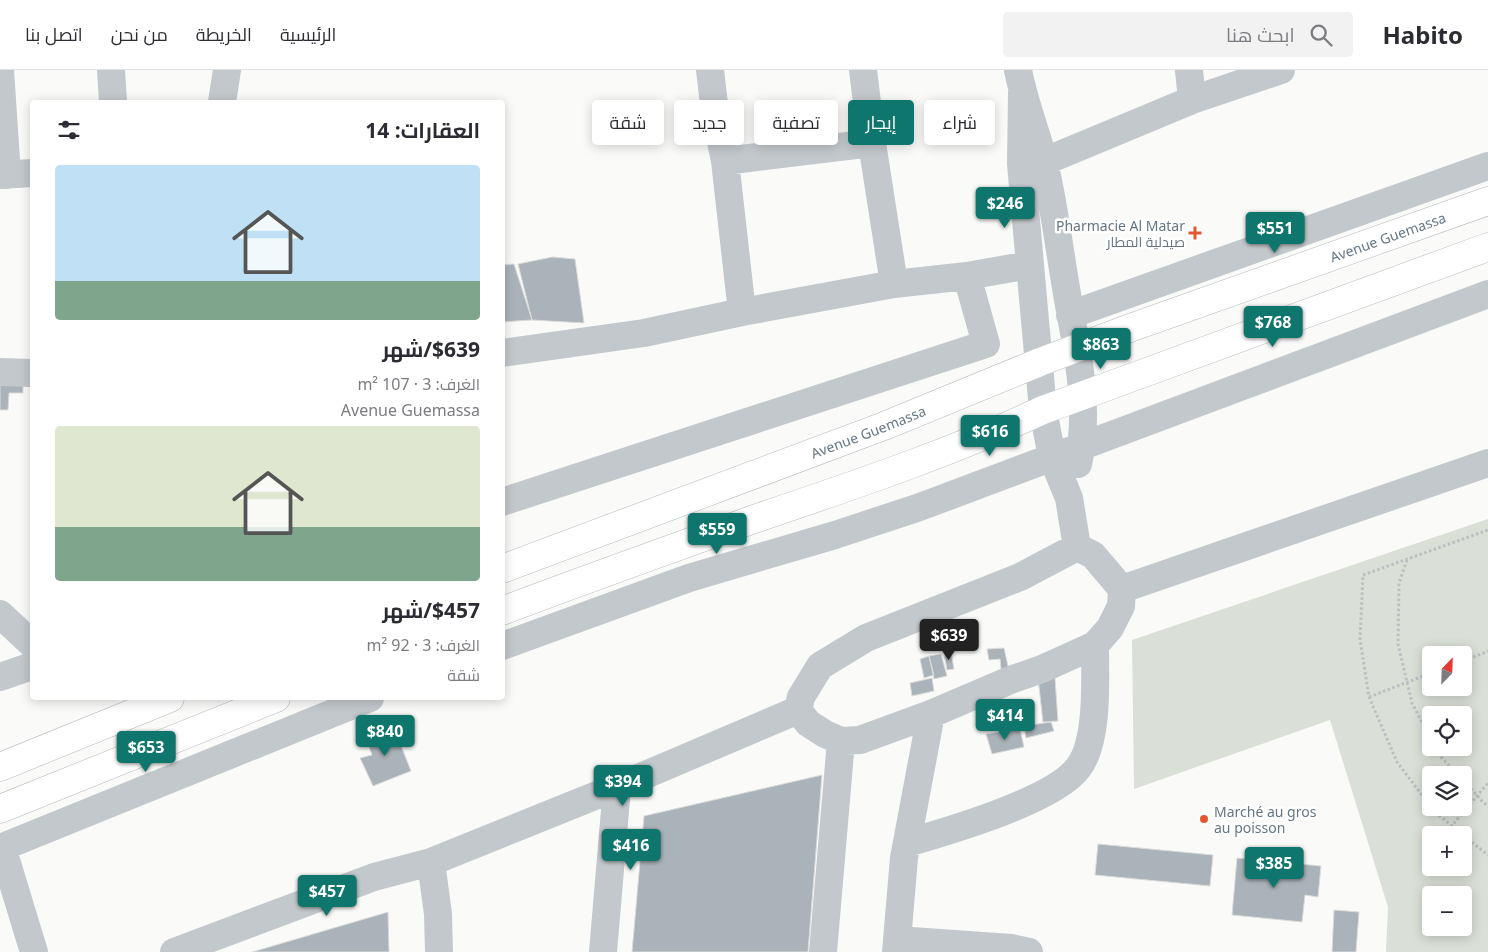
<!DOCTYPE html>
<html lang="ar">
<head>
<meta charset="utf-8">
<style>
  :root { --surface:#fff; --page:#f2f2f3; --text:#2b2b33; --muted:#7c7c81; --line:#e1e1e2; --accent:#0f766e }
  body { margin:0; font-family:"Noto Sans",Cairo,sans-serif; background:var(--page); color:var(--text); direction:rtl; height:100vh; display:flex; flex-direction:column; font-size:19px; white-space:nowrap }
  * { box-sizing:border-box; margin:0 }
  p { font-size:16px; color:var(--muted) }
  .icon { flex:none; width:28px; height:28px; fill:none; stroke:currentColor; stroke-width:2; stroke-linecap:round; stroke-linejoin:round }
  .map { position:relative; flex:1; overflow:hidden; direction:ltr }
  .sheet { position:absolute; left:30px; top:30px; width:475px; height:600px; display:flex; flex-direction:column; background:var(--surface); border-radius:5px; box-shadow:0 2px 12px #0003; direction:rtl }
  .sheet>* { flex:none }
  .top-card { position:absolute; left:520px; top:30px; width:475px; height:45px; direction:rtl; display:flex; gap:10px }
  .needle { width:32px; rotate:23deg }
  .fabs { position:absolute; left:1422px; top:576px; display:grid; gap:10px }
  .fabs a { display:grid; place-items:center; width:50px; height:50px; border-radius:5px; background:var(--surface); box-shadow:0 2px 12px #0003; font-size:25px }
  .price { position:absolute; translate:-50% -42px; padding:0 11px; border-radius:5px; background:var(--accent); color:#fff; font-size:16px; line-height:32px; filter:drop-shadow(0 1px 2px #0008) }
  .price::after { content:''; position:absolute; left:50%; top:30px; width:15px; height:11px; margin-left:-8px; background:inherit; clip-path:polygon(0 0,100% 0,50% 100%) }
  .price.active { background:#222; color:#fff }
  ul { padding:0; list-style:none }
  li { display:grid; align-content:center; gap:10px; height:265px; padding:0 25px }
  li span { display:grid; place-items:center; height:155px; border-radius:5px; color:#555 }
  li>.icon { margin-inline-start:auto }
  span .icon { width:90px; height:90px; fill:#fffc; stroke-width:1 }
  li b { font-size:21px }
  h2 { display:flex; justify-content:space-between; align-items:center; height:60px; padding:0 25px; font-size:21px }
  .pill { padding:0 18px; border-radius:5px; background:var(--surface); box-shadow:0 2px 12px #0003; font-size:18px; line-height:45px }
  .pill.active { background:var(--accent); color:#fff }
  header { display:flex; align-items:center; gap:30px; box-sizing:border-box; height:70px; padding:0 25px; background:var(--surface); border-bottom:1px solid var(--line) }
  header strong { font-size:24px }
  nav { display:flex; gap:28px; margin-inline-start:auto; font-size:18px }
  .search { width:350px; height:45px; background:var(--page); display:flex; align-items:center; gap:12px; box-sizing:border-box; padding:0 18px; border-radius:5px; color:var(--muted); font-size:19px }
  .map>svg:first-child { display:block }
  .green { fill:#dadfd7; fill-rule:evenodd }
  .building { fill:#aab3b9; stroke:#dcdcda }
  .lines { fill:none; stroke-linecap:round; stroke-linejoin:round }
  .major-casing { stroke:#b5babe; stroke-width:29 }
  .path { stroke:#bbbfc2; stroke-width:3; stroke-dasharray:2.5 2.5; stroke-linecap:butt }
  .minor { stroke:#c3c8cc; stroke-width:28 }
  .major { stroke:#fff; stroke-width:28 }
  .poi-dot { fill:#e4572e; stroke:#fff; stroke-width:2 }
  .labels { text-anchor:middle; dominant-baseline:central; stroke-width:5; stroke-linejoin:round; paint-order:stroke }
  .poi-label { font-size:14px; fill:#657683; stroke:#fff; text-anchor:end }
  .street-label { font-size:14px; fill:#657683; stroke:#fff }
</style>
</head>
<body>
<header>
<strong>Habito</strong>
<div class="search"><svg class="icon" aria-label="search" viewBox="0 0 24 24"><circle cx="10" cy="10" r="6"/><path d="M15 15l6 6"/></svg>ابحث هنا</div>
<nav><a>الرئيسية</a><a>الخريطة</a><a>من نحن</a><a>اتصل بنا</a></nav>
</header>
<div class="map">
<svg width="1488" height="882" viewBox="0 0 1488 882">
  <rect width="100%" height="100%" fill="#fafaf8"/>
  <!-- green -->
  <path class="green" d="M1488,449V882H1386L1388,837L1330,650L1134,719L1132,570ZM1431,585H1464V618H1431ZM1431,645H1464V678H1431ZM1431,705H1464V738H1431ZM1431,765H1464V798H1431ZM1431,825H1464V858H1431Z"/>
  <!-- building -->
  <path class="building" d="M552,187L575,189L584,253L532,250L518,194Z
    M514,194L532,250L502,252V195Z
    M0,310L23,311V323H9L8,340H0Z
    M1004,578L1009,601L1001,599L1000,589L989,590L987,579Z
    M951,582L954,599L947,600L944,583Z
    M941,584L947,606L934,609L929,586Z
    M929,586L934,605L924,608L920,589Z
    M932,608L934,621L912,626L910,613Z
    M1038,608H1055L1058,651L1043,652Z
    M1051,652L1054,661L1026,668L1024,656Z
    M393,655L411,701L373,716L360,688L372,685L365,666Z
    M1020,659L1024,677L992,684L986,664Z
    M822,705L808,882H632L644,746Z
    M1098,774L1213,785L1210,816L1095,805Z
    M1237,788L1321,796L1318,827L1305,825L1302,852L1232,845Z
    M1334,840L1359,842L1356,882H1332Z
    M388,842L389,882H252Z"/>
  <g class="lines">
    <defs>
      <g id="major">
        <path id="s1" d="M502,499L884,356L1040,292L1130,258L1488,131"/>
        <path d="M502,541C589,508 676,477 763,446C858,414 952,382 1043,340L1488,177"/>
        <path d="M0,697L170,628"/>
        <path d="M0,739L276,628"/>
      </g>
    </defs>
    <!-- major casing -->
    <use href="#major" class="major-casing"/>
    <!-- path -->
    <path class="path" d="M1407,490L1399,513L1398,574L1412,633L1431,669
      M1464,591L1488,581
      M1369,627L1431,603
      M1436,678L1441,687L1458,705
      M1464,711L1483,732L1488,736
      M1431,737L1397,692L1369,627L1360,569L1363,505L1488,460
      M1432,738L1436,743L1463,765
      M1444,765L1488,713
      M1464,766L1488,785
      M1424,788L1431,779"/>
    <!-- minor -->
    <path class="minor" d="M0,0L7,105
      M111,0L113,32
      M710,0L715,43L725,91L742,242
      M863,0L872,73L894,214
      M1018,0C1024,32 1036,61 1044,92C1056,143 1061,195 1071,246C1080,294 1089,346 1078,394
      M1189,0L1192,30
      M1022,23L1021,94L1043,340L1052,387L1069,428L1077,477
      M222,32L227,0
      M725,91L872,73
      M1043,92L1192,30L1281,0
      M0,105L32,103
      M1070,245L1488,96
      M502,283L644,263L742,242L894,214L967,206L1029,195
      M0,302L32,303
      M502,432L986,274L967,206
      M1077,477L1093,485L1122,519L1121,536L1110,558L1095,575L1042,599L1013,609L931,644L860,670L841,671L825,664L808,653L798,640L801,627L820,596L866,568L1020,507Z
      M1122,519L1488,393
      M0,544L32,574
      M502,576L689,508L835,465L917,438L1488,224
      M0,607L32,596
      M907,773C948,761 1053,731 1078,698C1099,672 1095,607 1095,575
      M2,777L34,882
      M0,778L370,628
      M431,792L617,717L798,640
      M897,870L1011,878L1029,882
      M174,882L374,807L431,792L438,844L439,882
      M603,882L617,717
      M823,882L841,671
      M896,882L904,788L931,644"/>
    <!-- major -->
    <use href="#major" class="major"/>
  </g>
  <!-- markers -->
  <g class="poi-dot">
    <path d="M1192.5 155.5h5v5h5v5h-5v5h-5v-5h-5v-5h5z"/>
    <circle cx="1204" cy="749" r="5"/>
  </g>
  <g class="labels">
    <!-- poi labels -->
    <g class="poi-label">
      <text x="1185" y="155">Pharmacie Al Matar<tspan x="1185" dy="16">صيدلية المطار</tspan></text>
      <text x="1214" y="741" text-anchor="start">Marché au gros<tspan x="1214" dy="16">au poisson</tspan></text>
    </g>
    <!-- street labels -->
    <g class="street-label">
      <text stroke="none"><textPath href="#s1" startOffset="946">Avenue Guemassa</textPath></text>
      <text stroke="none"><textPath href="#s1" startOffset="391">Avenue Guemassa</textPath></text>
    </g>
  </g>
</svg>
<div class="fabs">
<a><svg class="needle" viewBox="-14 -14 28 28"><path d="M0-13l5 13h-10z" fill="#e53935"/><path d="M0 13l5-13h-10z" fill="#7c7c81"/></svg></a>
<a><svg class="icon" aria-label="locate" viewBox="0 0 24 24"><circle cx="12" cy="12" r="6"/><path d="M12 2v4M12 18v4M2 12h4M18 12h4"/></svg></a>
<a><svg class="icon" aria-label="layers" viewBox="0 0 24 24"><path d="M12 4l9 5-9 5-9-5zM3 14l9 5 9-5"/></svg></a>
<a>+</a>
<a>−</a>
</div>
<b class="price" style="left:1005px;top:159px">$246</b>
<b class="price" style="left:1275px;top:184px">$551</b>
<b class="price" style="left:1273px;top:278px">$768</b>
<b class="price" style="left:1101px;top:300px">$863</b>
<b class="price" style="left:990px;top:387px">$616</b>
<b class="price" style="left:717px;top:485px">$559</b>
<b class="price active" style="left:949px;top:591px">$639</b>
<b class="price" style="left:1005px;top:671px">$414</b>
<b class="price" style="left:385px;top:687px">$840</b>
<b class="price" style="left:146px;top:703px">$653</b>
<b class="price" style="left:623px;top:737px">$394</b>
<b class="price" style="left:631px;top:801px">$416</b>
<b class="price" style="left:1274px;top:819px">$385</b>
<b class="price" style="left:327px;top:847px">$457</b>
<div class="top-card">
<a class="pill">شراء</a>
<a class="pill active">إيجار</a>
<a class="pill">تصفية</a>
<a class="pill">جديد</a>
<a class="pill">شقة</a>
</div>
<section class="sheet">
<h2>العقارات: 14<svg class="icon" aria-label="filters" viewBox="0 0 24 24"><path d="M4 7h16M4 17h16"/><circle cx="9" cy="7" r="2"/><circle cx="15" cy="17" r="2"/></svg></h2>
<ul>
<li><span style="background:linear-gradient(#bfe0f5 75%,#7fa58c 0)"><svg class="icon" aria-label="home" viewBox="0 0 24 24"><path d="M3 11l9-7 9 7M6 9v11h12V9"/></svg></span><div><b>$639/شهر</b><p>الغرف: 3 · 107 m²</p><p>Avenue Guemassa</p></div></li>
<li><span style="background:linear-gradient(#dfe7d0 65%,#7fa58c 0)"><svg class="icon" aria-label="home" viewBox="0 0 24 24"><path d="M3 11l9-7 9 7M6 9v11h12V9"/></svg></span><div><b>$457/شهر</b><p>الغرف: 3 · 92 m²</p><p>شقة</p></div></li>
</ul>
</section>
</div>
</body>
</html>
